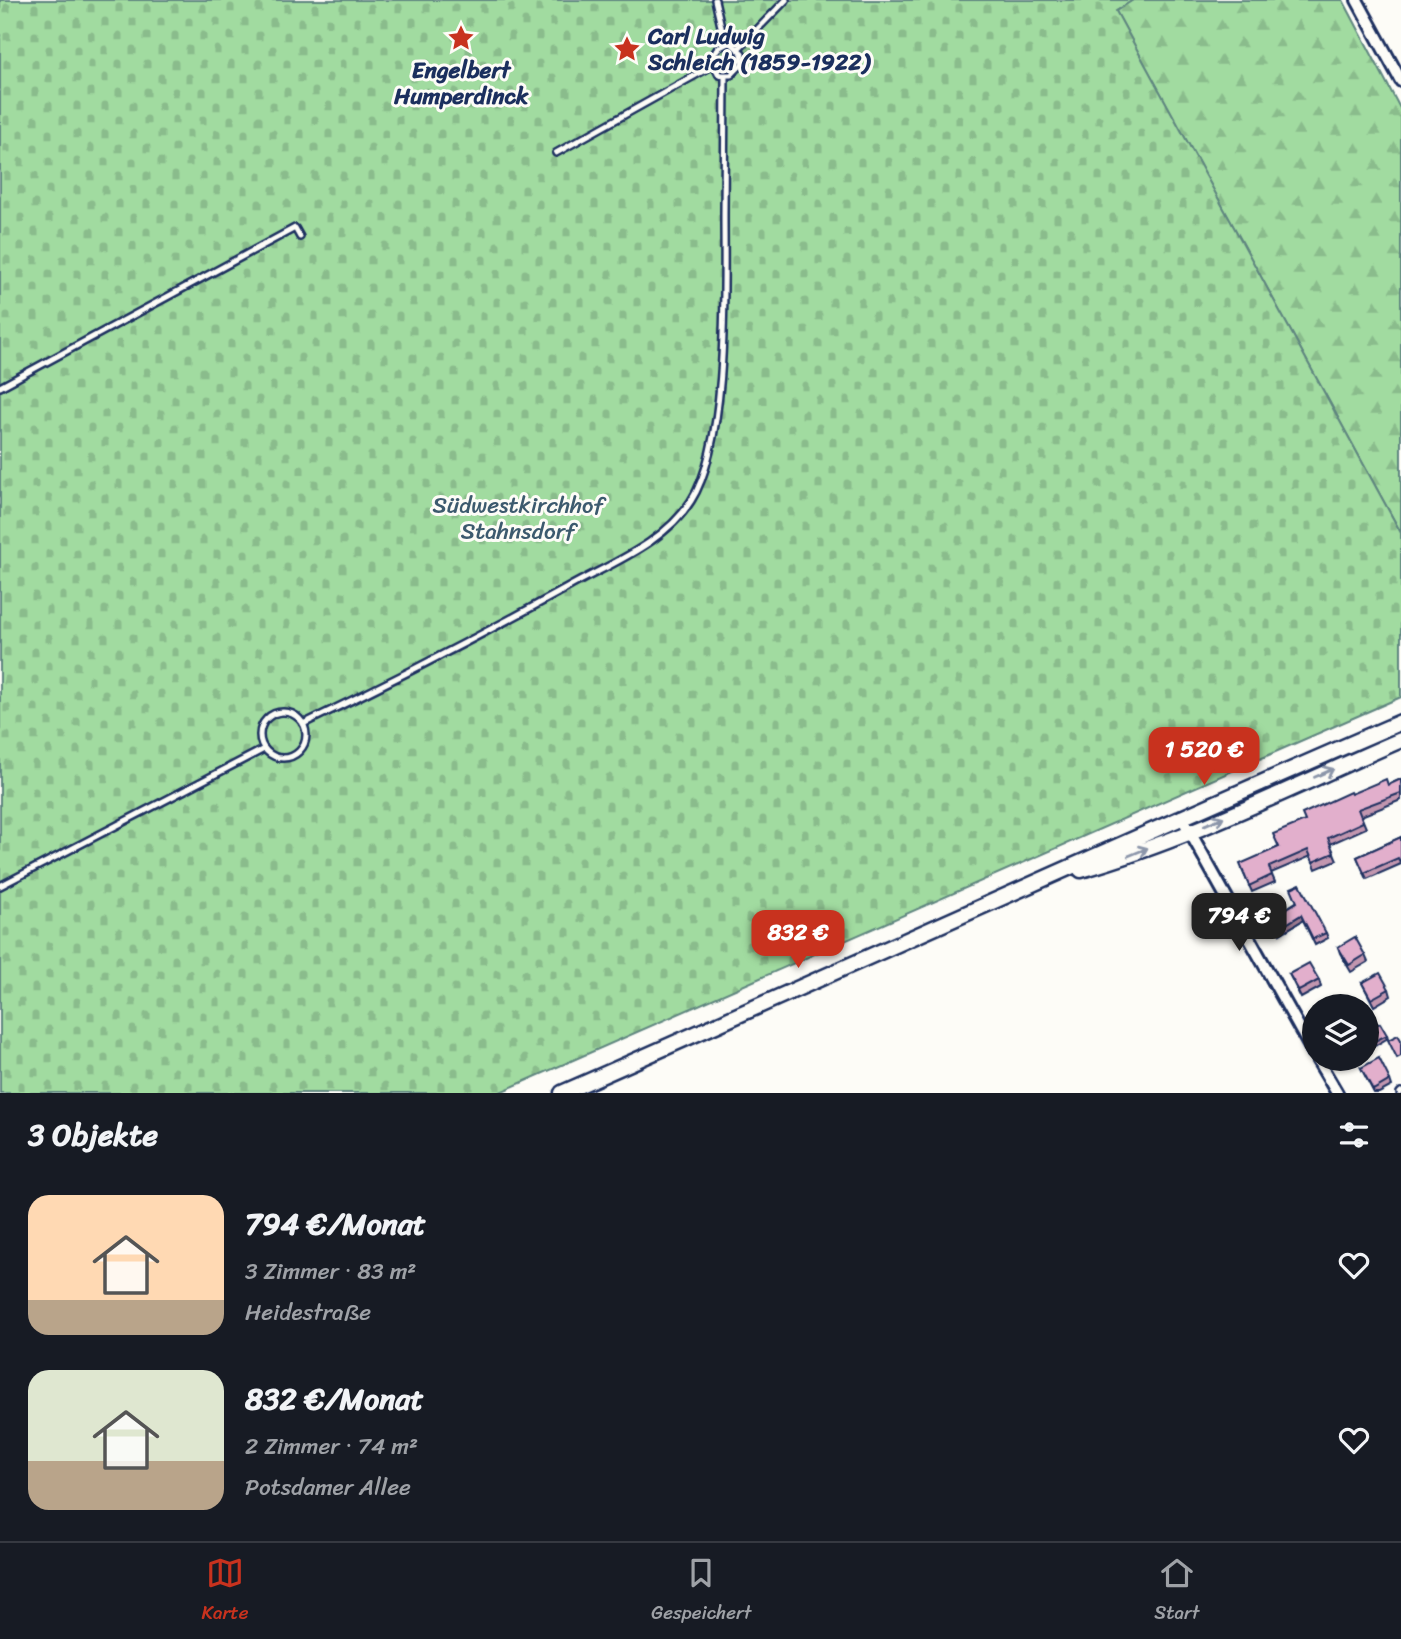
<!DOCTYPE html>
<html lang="de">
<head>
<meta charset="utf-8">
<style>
  :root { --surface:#171b24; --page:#242831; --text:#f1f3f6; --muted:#9ea1a6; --line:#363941; --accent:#c8321e }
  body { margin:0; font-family:Sriracha,sans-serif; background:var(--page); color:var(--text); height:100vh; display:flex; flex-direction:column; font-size:26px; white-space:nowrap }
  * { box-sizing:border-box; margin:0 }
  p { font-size:23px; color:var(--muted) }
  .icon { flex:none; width:38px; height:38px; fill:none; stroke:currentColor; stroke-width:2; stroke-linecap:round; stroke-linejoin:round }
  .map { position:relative; height:1093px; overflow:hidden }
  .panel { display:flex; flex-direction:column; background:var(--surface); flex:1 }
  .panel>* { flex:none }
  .controls { position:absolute; left:1302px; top:994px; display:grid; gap:14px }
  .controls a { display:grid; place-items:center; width:77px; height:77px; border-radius:50%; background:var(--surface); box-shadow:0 2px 5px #0004; font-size:35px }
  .price { position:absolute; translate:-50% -60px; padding:0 16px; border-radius:14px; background:var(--accent); color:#fff; font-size:23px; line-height:46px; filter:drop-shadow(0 2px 4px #0008) }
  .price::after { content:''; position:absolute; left:50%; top:42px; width:21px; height:16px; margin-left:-10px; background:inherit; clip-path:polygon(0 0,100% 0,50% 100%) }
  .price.selected { background:#222; color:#fff }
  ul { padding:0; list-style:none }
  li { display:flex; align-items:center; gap:21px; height:175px; padding:0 28px }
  li span { display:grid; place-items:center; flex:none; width:196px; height:140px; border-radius:21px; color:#555 }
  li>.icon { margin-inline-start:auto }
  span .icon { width:84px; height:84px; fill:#fffc; stroke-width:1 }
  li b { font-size:30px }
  h2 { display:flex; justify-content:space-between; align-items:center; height:84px; padding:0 28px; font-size:30px }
  .menu { display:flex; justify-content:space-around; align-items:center; height:98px; border-top:2px solid var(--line); background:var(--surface); font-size:19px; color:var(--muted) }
  .menu a { display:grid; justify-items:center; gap:4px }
  .menu .selected { color:var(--accent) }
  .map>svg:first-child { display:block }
  .forest { fill:url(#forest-firs); stroke:#5e857f; stroke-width:2 }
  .cemetery { fill:url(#cemetery-stones); stroke:#5e857f; stroke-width:2 }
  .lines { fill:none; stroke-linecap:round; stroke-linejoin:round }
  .service-casing { stroke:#1b2f5e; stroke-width:10 }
  .minor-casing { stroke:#1b2f5e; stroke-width:16 }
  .tertiary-casing { stroke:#1b2f5e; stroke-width:19 }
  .service { stroke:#fdfcf7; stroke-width:5 }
  .minor { stroke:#fdfcf7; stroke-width:10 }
  .tertiary { stroke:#fdfcf7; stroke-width:14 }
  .wall { fill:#c296af; stroke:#1b2f5e; stroke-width:2 }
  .shaded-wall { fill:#9e7a8f; stroke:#1b2f5e; stroke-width:2 }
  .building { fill:#e2afcc; stroke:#1b2f5e; stroke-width:2 }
  .oneway { stroke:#8c96aa }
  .labels { text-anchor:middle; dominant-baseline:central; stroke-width:6; stroke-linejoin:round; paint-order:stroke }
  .poi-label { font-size:23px; font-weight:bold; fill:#1b2f5e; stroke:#fdfcf7; text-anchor:start }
  .park-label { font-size:23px; fill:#3c5a6e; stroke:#fdfcf7 }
</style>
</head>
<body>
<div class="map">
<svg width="1401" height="1093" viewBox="0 0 1401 1093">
  <defs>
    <pattern id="forest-firs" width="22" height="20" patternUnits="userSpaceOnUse" patternTransform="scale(1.75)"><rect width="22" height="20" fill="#a1dba0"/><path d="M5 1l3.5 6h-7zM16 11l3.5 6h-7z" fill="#8abc8c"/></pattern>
    <pattern id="cemetery-stones" width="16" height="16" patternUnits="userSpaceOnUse" patternTransform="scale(1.75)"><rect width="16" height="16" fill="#a1dba0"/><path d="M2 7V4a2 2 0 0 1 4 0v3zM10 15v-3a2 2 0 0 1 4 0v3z" fill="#8abc8c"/></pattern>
  </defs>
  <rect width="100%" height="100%" fill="#fdfcf7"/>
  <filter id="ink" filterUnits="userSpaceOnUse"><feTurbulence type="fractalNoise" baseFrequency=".0143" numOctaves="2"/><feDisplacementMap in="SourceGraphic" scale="14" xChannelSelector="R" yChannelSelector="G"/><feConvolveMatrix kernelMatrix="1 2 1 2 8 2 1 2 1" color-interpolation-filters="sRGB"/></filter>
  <g filter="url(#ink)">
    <!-- forest -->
    <path class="forest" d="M1133,0H1343L1401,110V533L1115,10Z"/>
    <!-- cemetery -->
    <path class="cemetery" d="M0,0H1133L1116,11L1401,533V697L498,1093H0Z"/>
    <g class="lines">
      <defs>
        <path id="service" d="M715,0L725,44
          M730,42L742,53V64L731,75H719L711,59L718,48Z
          M739,48L786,0
          M556,153L712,66
          M0,387L295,228L300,237
          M260 735a23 23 0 1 1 46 0a23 23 0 1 1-46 0Z
          M303,724C393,681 480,636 567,588C609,564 664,544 691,501C729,442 724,285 724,214C724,168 725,122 725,76
          M0,886L264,749
          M1400,1093L1401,1092"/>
        <path id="minor" d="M1357,0L1401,81
          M1181,816L1314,1054
          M1317,1059L1337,1093"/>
        <path id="tertiary" d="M1081,870C1191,839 1296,785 1401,740
          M562,1093C842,970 1120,843 1401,722"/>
      </defs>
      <!-- service casing -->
      <use href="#service" class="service-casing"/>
      <!-- minor casing -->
      <use href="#minor" class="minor-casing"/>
      <!-- tertiary casing -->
      <use href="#tertiary" class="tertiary-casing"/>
      <!-- service -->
      <use href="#service" class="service"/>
      <!-- minor -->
      <use href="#minor" class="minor"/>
      <!-- tertiary -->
      <use href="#tertiary" class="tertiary"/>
    </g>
    <!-- wall -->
    <path class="wall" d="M1401,779V800L1361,816L1366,828L1330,844L1337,860L1316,869L1311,856L1271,873L1275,882L1252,892L1242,870L1278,847L1305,821L1351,794L1388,785Z
      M1401,837V864L1367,879L1357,857Z
      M1296,902L1326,933L1328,938L1315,945L1303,920L1280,934L1271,918Z
      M1338,947L1365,955L1368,962L1351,972L1340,953Z
      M1289,974L1319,980L1321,987L1301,998Z
      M1362,983L1389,989L1391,996L1374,1006Z
      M1369,1032L1387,1035L1388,1038L1376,1045Z
      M1361,1068L1390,1080L1392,1086L1379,1093H1374Z"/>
    <!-- shaded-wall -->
    <path class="shaded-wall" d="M1301,915L1303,920L1280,934L1278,929Z"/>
    <!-- building -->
    <path class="building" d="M1386,779L1388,785L1401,779V793L1358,809L1363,822L1328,838L1334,853L1313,862L1308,850L1269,867L1272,875L1249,886L1240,864L1279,847L1273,834L1305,821L1302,814L1350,792L1351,794Z
      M1401,837V864L1398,858L1364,873L1357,857Z
      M1300,884L1326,933L1313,939L1301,915L1278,929L1271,918L1297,902L1291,888Z
      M1355,937L1365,955L1349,965L1338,947Z
      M1309,963L1319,980L1299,991L1289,974Z
      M1380,973L1389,989L1371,999L1362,983Z
      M1380,1023L1387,1035L1375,1041L1368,1029Z
      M1398,1035L1401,1040V1056L1397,1058L1388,1040Z
      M1379,1058L1390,1080L1373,1090L1361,1068Z"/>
    <!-- one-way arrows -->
    <defs><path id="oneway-shaft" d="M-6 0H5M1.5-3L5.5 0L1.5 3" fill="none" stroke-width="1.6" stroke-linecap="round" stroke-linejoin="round" transform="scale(1.75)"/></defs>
    <g class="oneway">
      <use href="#oneway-shaft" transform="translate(1324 773) rotate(-24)"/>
      <use href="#oneway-shaft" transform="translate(1214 821) rotate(-23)"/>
      <use href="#oneway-shaft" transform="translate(1138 852) rotate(-22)"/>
    </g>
  </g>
  <!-- icons -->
  <defs>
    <symbol id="sight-bare" viewBox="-9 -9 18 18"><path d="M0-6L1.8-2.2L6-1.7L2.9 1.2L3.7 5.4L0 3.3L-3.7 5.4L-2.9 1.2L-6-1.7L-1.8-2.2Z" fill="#c8321e" stroke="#fdfcf7" stroke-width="2.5" paint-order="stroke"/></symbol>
  </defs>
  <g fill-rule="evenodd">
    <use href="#sight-bare" x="442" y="19" width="38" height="38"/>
    <use href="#sight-bare" x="608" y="30" width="38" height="38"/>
  </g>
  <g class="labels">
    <!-- poi labels -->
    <g class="poi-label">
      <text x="648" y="36">Carl Ludwig<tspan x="648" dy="26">Schleich (1859-1922)</tspan></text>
      <text x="461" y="70" text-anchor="middle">Engelbert<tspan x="461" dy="26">Humperdinck</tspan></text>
    </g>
    <!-- park labels -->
    <g class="park-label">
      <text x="518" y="505">Südwestkirchhof<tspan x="518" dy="26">Stahnsdorf</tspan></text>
    </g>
  </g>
</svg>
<div class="controls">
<a><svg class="icon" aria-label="layers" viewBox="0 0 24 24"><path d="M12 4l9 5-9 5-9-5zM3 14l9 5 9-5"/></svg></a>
</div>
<b class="price" style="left:1204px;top:787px">1 520 €</b>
<b class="price selected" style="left:1239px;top:953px">794 €</b>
<b class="price" style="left:798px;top:970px">832 €</b>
</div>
<section class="panel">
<h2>3 Objekte<svg class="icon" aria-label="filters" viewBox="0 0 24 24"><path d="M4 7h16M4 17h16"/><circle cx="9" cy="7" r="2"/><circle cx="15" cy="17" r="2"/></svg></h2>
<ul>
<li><span style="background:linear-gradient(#ffd9b3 75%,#b9a48a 0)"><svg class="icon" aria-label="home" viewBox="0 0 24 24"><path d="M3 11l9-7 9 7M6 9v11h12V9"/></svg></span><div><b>794 €/Monat</b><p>3 Zimmer · 83 m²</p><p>Heidestraße</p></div><svg class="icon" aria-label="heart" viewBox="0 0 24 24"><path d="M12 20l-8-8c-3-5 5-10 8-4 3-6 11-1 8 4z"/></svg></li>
<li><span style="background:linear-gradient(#dfe7d0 65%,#b9a48a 0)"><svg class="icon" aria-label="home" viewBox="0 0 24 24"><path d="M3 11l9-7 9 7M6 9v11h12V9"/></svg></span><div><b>832 €/Monat</b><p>2 Zimmer · 74 m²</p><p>Potsdamer Allee</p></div><svg class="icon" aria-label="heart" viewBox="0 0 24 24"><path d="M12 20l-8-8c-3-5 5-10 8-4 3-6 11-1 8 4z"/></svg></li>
</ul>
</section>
<nav class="menu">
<a class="selected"><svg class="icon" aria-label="map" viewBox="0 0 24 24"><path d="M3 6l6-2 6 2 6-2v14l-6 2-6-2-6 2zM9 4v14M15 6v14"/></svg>Karte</a>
<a><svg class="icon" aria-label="saved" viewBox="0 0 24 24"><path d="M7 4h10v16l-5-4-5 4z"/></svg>Gespeichert</a>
<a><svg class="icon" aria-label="home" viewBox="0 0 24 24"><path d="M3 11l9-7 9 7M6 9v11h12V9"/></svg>Start</a>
</nav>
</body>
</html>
